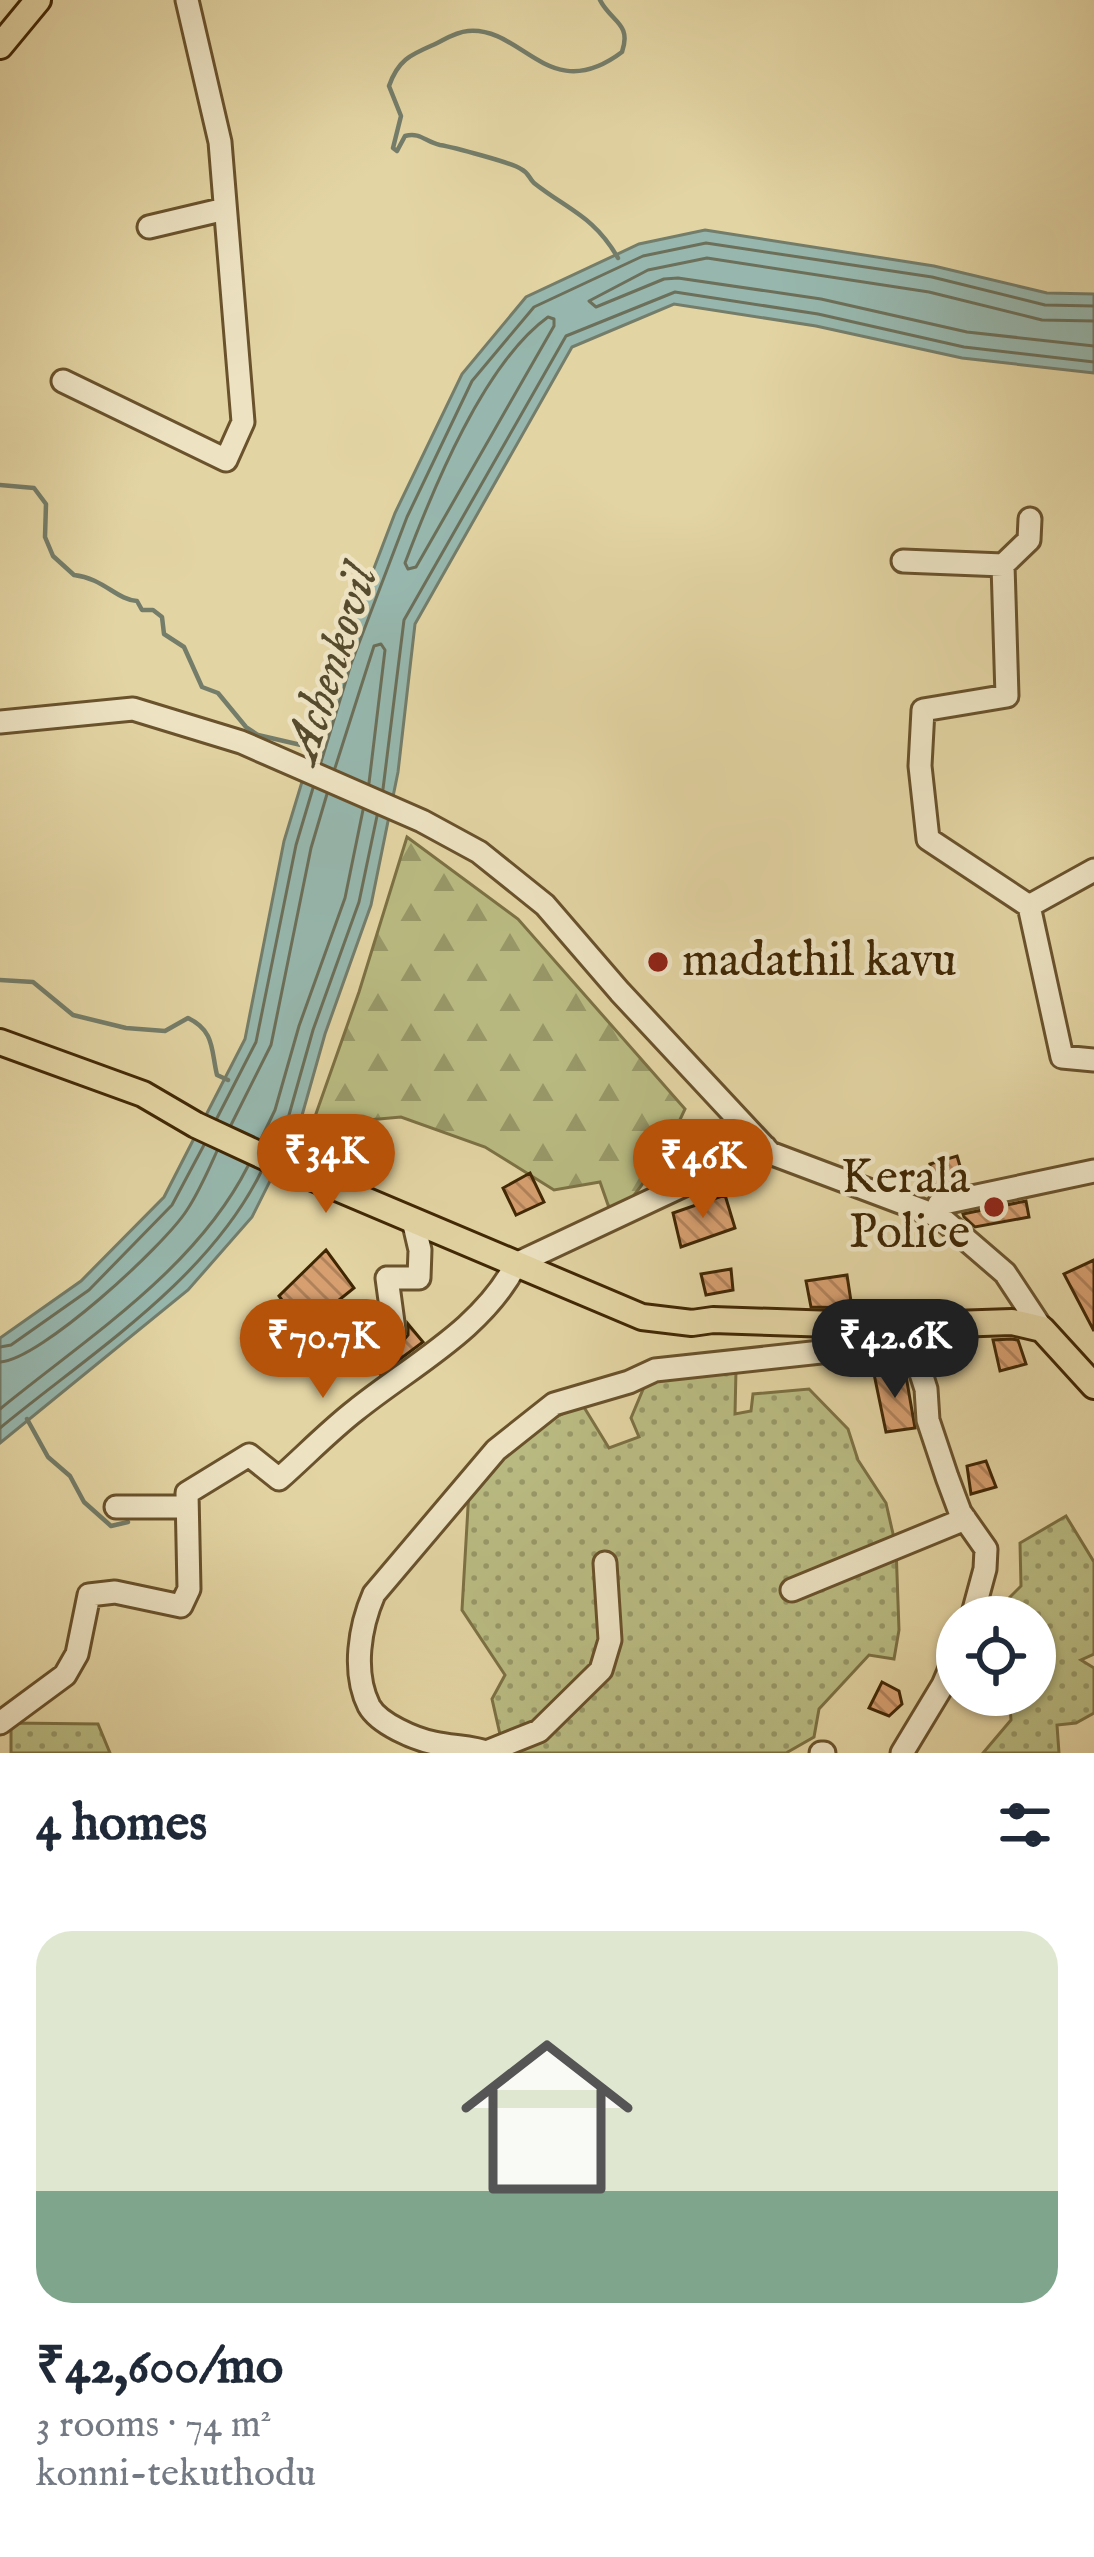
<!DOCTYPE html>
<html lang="en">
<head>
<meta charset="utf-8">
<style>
  :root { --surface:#fff; --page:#f2f2f3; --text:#1f2937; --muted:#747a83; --accent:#b45309 }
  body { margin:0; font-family:"IM FELL English",serif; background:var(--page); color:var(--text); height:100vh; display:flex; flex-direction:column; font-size:45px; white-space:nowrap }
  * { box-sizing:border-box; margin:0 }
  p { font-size:39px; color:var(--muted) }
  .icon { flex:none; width:66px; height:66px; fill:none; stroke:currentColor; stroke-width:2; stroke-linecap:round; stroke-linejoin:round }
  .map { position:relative; height:1753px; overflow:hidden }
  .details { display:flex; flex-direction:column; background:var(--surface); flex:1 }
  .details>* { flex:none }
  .tools { position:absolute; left:936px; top:1596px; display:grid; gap:24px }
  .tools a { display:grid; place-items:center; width:120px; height:120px; border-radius:50%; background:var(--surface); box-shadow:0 3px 9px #0004; font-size:60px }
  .price { position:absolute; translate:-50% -102px; padding:0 27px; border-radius:42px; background:var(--accent); color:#fff; font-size:39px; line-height:78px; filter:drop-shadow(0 3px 6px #0008) }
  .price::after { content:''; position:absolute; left:50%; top:72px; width:36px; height:27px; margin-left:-18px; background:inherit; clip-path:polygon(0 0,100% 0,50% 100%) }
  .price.active { background:#222; color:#fff }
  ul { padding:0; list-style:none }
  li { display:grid; align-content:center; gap:24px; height:636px; padding:0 36px }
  li span { display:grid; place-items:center; height:372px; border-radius:36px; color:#555 }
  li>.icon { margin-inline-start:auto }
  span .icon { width:216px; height:216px; fill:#fffc; stroke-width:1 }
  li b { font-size:51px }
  h2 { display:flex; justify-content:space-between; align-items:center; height:144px; padding:0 36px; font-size:51px }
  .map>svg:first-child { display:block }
  .forest { fill:url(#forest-firs); stroke:#7c7143; stroke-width:3 }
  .park { fill:url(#park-dots); stroke:#7c7143; stroke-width:3 }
  .water { fill:#97b7ae; stroke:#747d6a; stroke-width:3 }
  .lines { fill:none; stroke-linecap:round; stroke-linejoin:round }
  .shore { stroke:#6c6f59; stroke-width:3 }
  .stream { stroke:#747d6a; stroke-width:4.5 }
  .building { fill:url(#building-back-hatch); stroke:#402704; stroke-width:3 }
  .minor-casing { stroke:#69522c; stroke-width:27 }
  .major-casing { stroke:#402704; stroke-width:30 }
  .minor { stroke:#ede3c3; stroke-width:21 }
  .major { stroke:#e3d4a3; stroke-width:24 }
  .poi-dot { fill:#8f2418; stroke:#ede3c3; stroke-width:4.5 }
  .labels { text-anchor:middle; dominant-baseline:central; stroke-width:9; stroke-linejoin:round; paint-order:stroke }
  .poi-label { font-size:48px; fill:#402704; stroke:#ede3c3; text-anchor:start }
  .water-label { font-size:51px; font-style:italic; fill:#564b2e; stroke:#ede3c3 }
</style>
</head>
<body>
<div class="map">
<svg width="1094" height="1753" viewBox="0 0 1094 1753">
  <defs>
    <pattern id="forest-firs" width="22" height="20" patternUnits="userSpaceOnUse" patternTransform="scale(3)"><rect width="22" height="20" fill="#b9bb82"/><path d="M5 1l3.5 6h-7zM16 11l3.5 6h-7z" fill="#989868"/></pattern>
    <pattern id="park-dots" width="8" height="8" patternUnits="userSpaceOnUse" patternTransform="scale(3)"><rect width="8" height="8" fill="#b9bb82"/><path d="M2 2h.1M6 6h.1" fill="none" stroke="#989868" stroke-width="1.8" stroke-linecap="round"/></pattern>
    <pattern id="building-back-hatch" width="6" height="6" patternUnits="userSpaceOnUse" patternTransform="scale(3)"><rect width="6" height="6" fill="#d79f70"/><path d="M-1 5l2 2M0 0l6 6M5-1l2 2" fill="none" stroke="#b0825a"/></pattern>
  </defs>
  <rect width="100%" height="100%" fill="#e3d4a3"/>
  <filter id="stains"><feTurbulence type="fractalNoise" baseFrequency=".00167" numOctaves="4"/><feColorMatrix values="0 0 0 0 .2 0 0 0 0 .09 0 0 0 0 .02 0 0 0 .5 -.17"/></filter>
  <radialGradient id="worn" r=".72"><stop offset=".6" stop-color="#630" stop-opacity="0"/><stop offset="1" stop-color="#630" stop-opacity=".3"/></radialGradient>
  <!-- forest -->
  <path class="forest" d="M407,837L518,919L685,1109L662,1158L614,1222L600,1182L554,1190L485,1147L401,1117L312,1125L359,992Z"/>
  <!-- park -->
  <path class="park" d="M736,1370L735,1414L751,1411L753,1394L809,1389L848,1429L858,1460L886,1503L896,1547L899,1630L894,1659L869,1655L819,1709L814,1737L786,1753H518L502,1743L492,1699L505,1675L462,1610L469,1490L533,1429L582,1404L609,1448L639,1437L631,1418L647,1380Z
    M1066,1516L1094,1562V1654L1081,1660L1094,1668V1713L1076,1723L1057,1725L1059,1753H983L1011,1720L1009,1695H1035V1617H1005L998,1609L1021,1586L1020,1543Z
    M11,1723L98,1724L110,1753H11Z"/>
  <!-- water -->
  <path class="water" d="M705,230L934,266L1047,293L1094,294V373L962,358L816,326L674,304L572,347L415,624L398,772L371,905L325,1034L301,1119L252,1217L188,1290L0,1443V1338L81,1281L164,1197L245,1039L284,841L339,660L395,513L462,374L526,297L639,244Z"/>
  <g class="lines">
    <!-- shore -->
    <path class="shore" d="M548,317L554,319V326L416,567L408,569L405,563C433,489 484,363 548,317Z
      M1094,321L1042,320L929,292L707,258L648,270L589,301L596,307L664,279L678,278L821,299L967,332L1094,346
      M321,762L351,664L407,517L472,381L534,307L643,256L706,243L932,277L1045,305L1094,306
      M335,768L374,646L381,644L385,650L369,783
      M383,789L404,620L566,336L675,292L818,314L964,347L1094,362
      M217,1118L256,1042L296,845L313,788
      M231,1125L271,1045L311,848L327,794
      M261,1139L275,1110L299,1026L345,898L363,810
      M275,1145L289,1115L313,1030L359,902L377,816
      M0,1347L11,1345L89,1290L172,1205L204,1145
      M0,1362C40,1360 164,1246 187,1210C199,1192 208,1171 217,1151
      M0,1409C88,1337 196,1269 248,1166
      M0,1428C92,1352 207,1281 261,1172"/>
    <!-- stream -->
    <path class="stream" d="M397,151L393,148L401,116L389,86C398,60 410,55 433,45C444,40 455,32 468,31C523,26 549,107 622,52C632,23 611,22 600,0
      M397,151L405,136C421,132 425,142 440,145C452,147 513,163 521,169C529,173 528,177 534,183C568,210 594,216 618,258
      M0,485L34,488L46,504L45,537L53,556L74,575C103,578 117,600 137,601L142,610H153L162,617L164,634L184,647L202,687L218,693L246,727L258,735L314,748
      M0,980L33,982L73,1015L126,1028L165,1031L188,1018C215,1031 211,1050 217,1075L228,1080
      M27,1419L48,1457L70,1476L84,1502L111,1526L128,1522"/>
  </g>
  <!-- building -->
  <path class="building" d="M957,1156L965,1183L937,1189L930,1164Z
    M530,1173L544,1202L516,1215L503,1188Z
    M725,1195L735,1228L681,1247L673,1213Z
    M1026,1201L1029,1217L975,1227L964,1217L963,1214Z
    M326,1250L354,1288L303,1329L279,1296Z
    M1094,1260V1331L1064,1274Z
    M731,1269L733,1290L706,1295L701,1274Z
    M847,1275L852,1308L811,1307L806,1281Z
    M408,1324L423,1342L380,1374L362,1357L381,1338L389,1344L402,1342L408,1335Z
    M1011,1339L1018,1340L1026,1364L1000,1371L993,1340Z
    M891,1370L906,1376L915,1428L886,1432L874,1374Z
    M986,1461L996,1487L971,1494L967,1466Z
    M882,1682L899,1691L902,1704L889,1716L869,1708Z"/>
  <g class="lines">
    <defs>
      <path id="minor" d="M149,227L225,209
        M63,381L226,460L243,422L220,142L187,0
        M903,561L1003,565
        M0,722L133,709L241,742L422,821L479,852L545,905L620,992L770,1153L940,1217L1005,1273L1042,1329
        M1094,870L1029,906L1062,1057L1094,1060
        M1029,906L928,839L920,766L923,710L1007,696L1003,565L1029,540L1030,519
        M939,1204L1094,1171
        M394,1330L387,1278H419L420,1250L413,1220
        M894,1333L897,1357L918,1364L926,1389L928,1420L947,1477L960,1512L986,1549L985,1569L972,1617
        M116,1507H187
        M792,1590L965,1519
        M0,1723L65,1675L77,1654L89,1595L115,1592L181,1606L189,1589L187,1493L249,1455L279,1479C305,1456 329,1431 356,1410C412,1365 483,1329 516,1264L765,1147
        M489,1751L539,1731L601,1670L610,1640L605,1563
        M489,1753C474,1747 452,1747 434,1743C415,1739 379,1724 369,1706C352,1672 360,1626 374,1594L496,1450L554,1404L629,1382L655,1370L895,1344
        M821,1753H824
        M902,1753L943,1685L957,1652"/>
      <path id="major" d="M0,46L38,0
        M0,1042L143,1094L196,1125L280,1164L642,1317L692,1323L713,1320L894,1326L1012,1322L1042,1329L1094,1386"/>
    </defs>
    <!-- minor casing -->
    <use href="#minor" class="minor-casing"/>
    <!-- major casing -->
    <use href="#major" class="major-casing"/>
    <!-- minor -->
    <use href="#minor" class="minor"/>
    <!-- major -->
    <use href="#major" class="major"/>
  </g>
  <!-- markers -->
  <g class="poi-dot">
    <circle cx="658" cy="962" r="12"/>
    <circle cx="994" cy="1207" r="12"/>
  </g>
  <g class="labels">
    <!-- poi labels -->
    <g class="poi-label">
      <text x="682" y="962">madathil kavu</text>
      <text x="970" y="1179" text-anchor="end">Kerala<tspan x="970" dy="55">Police</tspan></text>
    </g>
    <!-- water labels -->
    <g class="water-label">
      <text transform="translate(333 664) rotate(-72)">Achenkovil</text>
    </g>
  </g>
  <rect width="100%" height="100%" filter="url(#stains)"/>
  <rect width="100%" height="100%" fill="url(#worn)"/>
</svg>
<div class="tools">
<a><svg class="icon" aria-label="locate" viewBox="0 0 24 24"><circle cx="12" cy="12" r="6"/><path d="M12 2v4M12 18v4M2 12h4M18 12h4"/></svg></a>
</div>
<b class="price" style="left:326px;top:1216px">₹34K</b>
<b class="price" style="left:703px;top:1221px">₹46K</b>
<b class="price" style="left:323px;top:1401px">₹70.7K</b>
<b class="price active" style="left:895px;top:1401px">₹42.6K</b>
</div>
<section class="details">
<h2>4 homes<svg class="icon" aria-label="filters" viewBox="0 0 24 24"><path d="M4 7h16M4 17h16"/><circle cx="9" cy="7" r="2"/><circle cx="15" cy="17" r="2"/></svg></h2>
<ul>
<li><span style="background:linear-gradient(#dfe7d0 70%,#7fa58c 0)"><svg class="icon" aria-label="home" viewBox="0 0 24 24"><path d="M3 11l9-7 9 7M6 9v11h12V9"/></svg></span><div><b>₹42,600/mo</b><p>3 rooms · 74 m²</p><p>konni-tekuthodu</p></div></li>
</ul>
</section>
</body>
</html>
